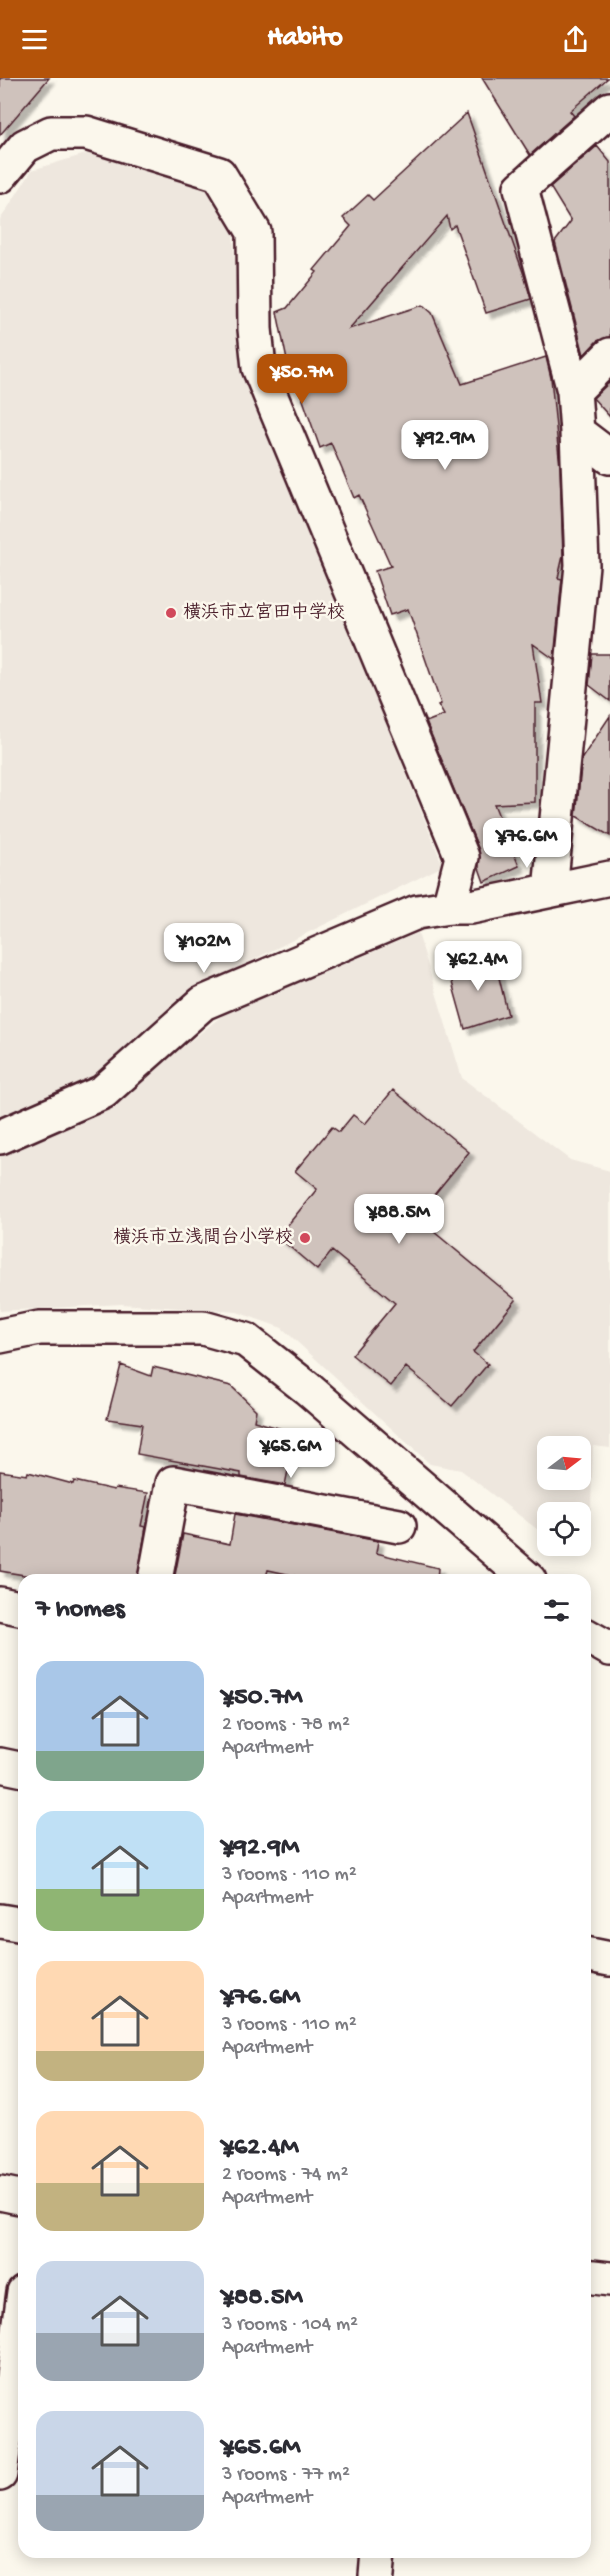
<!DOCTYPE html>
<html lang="en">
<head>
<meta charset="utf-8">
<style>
  :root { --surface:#fff; --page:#f7f7f7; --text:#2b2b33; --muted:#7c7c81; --accent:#b45309 }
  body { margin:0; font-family:"Gochi Hand","Klee One",sans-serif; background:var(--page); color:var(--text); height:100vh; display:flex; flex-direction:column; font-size:22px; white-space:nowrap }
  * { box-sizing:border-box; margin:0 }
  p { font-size:20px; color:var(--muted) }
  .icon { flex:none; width:33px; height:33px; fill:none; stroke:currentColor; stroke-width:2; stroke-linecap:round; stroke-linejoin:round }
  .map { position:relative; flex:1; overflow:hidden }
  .side { position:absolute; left:18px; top:1496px; width:573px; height:984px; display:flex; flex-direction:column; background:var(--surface); border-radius:18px; box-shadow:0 3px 15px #0003 }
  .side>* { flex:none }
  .needle { width:39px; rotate:74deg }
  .fabs { position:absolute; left:537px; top:1358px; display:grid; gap:12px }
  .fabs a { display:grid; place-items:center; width:54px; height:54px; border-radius:12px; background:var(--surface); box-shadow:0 3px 15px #0003; font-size:30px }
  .price { position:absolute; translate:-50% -51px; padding:0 14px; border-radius:12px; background:#fff; color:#222; font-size:20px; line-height:39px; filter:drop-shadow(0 2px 3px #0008) }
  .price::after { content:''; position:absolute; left:50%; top:36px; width:18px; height:14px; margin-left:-9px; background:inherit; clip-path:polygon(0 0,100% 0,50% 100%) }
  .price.on { background:var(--accent); color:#fff }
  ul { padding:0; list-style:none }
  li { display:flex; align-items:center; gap:18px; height:150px; padding:0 18px }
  li span { display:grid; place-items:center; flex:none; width:168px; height:120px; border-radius:18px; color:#555 }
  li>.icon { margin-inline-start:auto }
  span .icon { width:72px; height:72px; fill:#fffc; stroke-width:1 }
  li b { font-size:26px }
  h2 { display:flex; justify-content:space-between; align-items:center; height:72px; padding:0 18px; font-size:26px }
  header { display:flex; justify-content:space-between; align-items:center; height:78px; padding:0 18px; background:var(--accent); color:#fff; font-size:27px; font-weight:700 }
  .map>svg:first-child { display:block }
  .built { fill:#eee7de; fill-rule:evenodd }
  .building { fill:#cfc2bc; stroke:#4a1f2b; stroke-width:1.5; filter:url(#shadow) }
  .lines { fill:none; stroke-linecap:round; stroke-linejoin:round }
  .minor-casing { stroke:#4a1f2b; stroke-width:38 }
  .tertiary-casing { stroke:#4a1f2b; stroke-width:38 }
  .minor { stroke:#fbf7ec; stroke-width:33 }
  .tertiary { stroke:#fbf7ec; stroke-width:33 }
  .poi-dot { fill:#d1495b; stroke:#fbf7ec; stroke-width:2 }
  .labels { text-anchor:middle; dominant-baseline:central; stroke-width:5; stroke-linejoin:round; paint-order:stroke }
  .poi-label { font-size:18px; font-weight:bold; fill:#4a1f2b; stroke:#fbf7ec; text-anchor:start }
</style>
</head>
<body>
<header><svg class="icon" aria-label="menu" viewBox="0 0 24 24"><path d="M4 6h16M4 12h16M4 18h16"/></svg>Habito<svg class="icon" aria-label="share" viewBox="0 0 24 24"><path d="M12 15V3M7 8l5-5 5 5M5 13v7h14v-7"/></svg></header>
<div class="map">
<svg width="610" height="2498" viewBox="0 0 610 2498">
  <defs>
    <filter id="shadow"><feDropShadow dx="5.5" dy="5.5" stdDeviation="1.5" flood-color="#0004"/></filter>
  </defs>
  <rect width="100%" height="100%" fill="#fbf7ec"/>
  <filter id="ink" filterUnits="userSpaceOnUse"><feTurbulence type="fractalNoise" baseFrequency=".0167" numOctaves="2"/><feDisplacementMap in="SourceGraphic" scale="12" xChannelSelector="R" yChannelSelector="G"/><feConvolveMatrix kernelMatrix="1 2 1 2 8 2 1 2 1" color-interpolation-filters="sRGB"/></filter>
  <g filter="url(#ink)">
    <!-- built -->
    <path class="built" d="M89,75L205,102L233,151L241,282L443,788L192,912L86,1009L0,1041V142L32,92Z
      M418,855L462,1000L570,1082L610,1093V1370L593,1368L591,1431L581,1446L580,1434H548L547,1459L461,1392L430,1386L282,1250L237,1234L121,1226L0,1233V1074L109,1028L223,937ZM548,1368H580V1401H548Z"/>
    <!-- building -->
    <path class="building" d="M0,0H49L0,57Z
      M482,0H608L570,33L574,38L530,77Z
      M467,35L524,197L531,221L486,235L455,147L450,151L447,138L349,251L423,227L432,235L462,306L546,279L551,300L560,389L563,478L558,500L562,501L554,581L533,566L542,625H535V724L494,726L519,788L484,804L479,790V772L426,644L444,637L438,627L441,626L408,531L390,537L375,493L391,488L359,417L354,420L331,365L320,370L292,291L289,292L277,234L287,230L317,194L314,192L351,148L343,140L368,117L373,122Z
      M597,68L610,84V259L597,263L584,277L555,164L571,143L550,109Z
      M610,304V339L593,320Z
      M592,576H610V623L589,607Z
      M610,638V758L576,738L582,680Z
      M494,879L508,937L465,951L448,890Z
      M393,1012L469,1074L416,1139L516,1222L473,1274L488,1286L452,1328L406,1289L391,1308L352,1277L395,1225L332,1173L317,1192L278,1159L317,1111L295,1093L332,1049L339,1054L353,1037L365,1046Z
      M121,1287L151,1298L153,1289L231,1308L256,1332L254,1343L296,1355L285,1407L241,1399V1395L137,1376L142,1346L107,1341Z
      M0,1393L27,1397L28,1394L73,1406L74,1403L114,1412L115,1410L148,1415L141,1448L146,1449L137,1502H55L0,1493Z
      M235,1436L378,1463L376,1475L438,1490L437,1502H315L268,1492L265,1502H174L183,1456L230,1466Z"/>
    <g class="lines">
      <defs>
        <path id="minor" d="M0,98L25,68L51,55H86L219,96L254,154L255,251L259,290L462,779L449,829H471L610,800
          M574,313L610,277
          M577,354L610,379
          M550,812L582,487L577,354L574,313L521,110L610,31
          M155,1502L173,1405L399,1448
          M0,1526L24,1531
          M585,1557L610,1571
          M0,1687L24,1692
          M0,1843L24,1847
          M585,1876L610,1881
          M376,2498L378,2474"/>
        <path id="tertiary" d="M0,1059L103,1014L203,925L417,834L449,829
          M0,1258L39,1250H203L246,1262L307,1310L529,1502
          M0,2115L24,2120
          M585,2198L610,2201
          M0,2396L24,2214"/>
      </defs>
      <!-- minor casing -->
      <use href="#minor" class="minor-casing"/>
      <!-- tertiary casing -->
      <use href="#tertiary" class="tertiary-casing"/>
      <!-- minor -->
      <use href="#minor" class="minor"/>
      <!-- tertiary -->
      <use href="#tertiary" class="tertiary"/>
    </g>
  </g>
  <!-- markers -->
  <g class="poi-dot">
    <circle cx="171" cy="535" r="6"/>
    <circle cx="305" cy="1160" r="6"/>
  </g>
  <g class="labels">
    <!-- poi labels -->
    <g class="poi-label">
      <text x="183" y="535">横浜市立宮田中学校</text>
      <text x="293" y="1160" text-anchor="end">横浜市立浅間台小学校</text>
    </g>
  </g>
</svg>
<div class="fabs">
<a><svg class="needle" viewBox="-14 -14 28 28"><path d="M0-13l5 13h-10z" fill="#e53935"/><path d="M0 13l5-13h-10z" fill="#7c7c81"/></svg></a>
<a><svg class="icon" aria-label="locate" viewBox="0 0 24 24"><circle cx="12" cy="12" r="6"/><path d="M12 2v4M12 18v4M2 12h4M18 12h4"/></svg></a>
</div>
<b class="price on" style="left:302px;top:327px">¥50.7M</b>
<b class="price" style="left:445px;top:393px">¥92.9M</b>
<b class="price" style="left:527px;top:791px">¥76.6M</b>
<b class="price" style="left:204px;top:896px">¥102M</b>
<b class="price" style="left:478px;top:914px">¥62.4M</b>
<b class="price" style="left:399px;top:1167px">¥88.5M</b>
<b class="price" style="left:291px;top:1401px">¥65.6M</b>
<section class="side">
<h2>7 homes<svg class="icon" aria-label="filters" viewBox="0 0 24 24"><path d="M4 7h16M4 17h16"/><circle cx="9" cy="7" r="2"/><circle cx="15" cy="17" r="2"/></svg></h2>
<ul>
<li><span style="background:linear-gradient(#a9c7e8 75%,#7fa58c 0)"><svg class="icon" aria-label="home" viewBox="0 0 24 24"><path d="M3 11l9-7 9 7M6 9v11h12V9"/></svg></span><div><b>¥50.7M</b><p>2 rooms · 78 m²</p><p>Apartment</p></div></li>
<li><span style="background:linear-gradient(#bfe0f5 65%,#8fb573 0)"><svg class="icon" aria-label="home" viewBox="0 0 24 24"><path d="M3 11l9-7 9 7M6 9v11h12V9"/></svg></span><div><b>¥92.9M</b><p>3 rooms · 110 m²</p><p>Apartment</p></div></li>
<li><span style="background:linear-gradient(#ffd9b3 75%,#c2b280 0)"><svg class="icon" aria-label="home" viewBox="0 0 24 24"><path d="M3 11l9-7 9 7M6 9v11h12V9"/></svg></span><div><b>¥76.6M</b><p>3 rooms · 110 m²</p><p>Apartment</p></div></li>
<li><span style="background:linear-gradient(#ffd9b3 60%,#c2b280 0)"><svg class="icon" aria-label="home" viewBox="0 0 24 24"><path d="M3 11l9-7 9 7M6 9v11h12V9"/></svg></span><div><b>¥62.4M</b><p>2 rooms · 74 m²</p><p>Apartment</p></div></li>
<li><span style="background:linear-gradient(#c9d6e8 60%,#9aa5b1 0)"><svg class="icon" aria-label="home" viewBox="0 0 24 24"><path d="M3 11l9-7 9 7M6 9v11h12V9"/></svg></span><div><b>¥88.5M</b><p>3 rooms · 104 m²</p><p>Apartment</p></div></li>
<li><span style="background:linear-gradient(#c9d6e8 70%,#9aa5b1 0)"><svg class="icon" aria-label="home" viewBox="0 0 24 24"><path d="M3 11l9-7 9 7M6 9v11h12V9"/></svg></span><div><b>¥65.6M</b><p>3 rooms · 77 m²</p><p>Apartment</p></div></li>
</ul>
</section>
</div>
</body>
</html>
